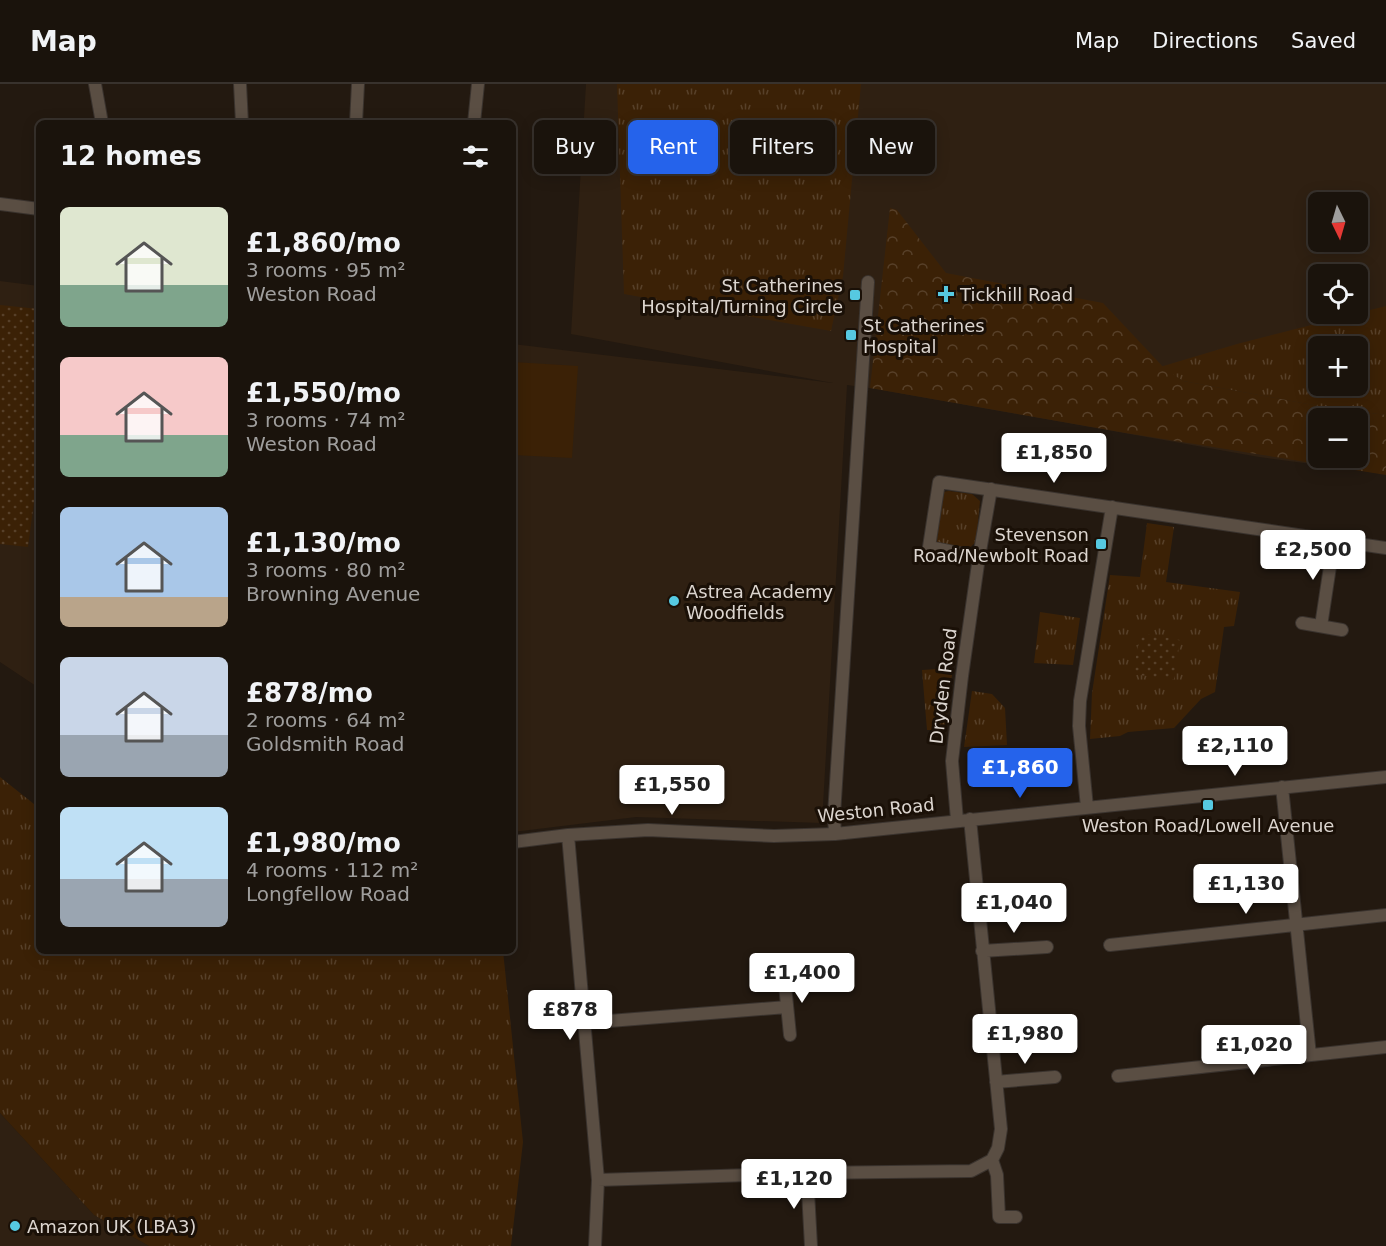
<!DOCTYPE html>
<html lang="en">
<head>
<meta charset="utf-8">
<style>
  :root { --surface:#1a130c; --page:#27201a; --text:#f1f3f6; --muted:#9f9e9d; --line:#38322d; --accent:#2563eb }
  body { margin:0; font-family:"DejaVu Sans",sans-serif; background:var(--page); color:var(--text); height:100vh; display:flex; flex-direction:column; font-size:22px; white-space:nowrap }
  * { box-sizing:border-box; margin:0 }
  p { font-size:20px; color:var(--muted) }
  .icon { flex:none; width:33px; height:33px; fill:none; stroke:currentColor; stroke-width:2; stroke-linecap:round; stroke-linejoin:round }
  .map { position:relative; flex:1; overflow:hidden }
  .drawer { position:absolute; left:36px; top:36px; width:480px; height:834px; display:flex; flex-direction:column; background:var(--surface); border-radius:9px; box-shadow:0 3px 15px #0003,0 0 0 2px var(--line) }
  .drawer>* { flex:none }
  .guide { position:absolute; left:534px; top:36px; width:570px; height:54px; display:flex; gap:12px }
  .needle { width:39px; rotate:175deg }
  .buttons { position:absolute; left:1308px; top:108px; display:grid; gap:12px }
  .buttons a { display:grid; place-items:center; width:60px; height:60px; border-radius:9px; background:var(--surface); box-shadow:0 3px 15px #0003,0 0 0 2px var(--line); font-size:30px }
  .price { position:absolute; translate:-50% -51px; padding:0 14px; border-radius:6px; background:#fff; color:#222; font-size:20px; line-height:39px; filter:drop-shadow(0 2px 3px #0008) }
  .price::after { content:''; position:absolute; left:50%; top:36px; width:18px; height:14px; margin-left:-9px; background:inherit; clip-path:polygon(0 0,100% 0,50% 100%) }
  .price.selected { background:var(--accent); color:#fff }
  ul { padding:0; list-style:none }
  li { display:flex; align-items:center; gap:18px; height:150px; padding:0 24px }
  li span { display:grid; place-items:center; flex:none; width:168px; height:120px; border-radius:9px; color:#555 }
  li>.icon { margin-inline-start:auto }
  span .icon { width:72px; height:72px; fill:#fffc; stroke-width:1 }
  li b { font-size:26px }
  h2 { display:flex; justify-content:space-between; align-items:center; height:72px; padding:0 24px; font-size:26px }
  .pill { padding:0 21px; border-radius:9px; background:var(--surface); box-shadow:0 3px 15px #0003,0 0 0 2px var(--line); font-size:21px; line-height:54px }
  .pill.selected { background:var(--accent); color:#fff }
  header { display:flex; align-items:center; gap:36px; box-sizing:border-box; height:84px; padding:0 30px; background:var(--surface); border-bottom:2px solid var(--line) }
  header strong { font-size:28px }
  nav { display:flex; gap:33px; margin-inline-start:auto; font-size:21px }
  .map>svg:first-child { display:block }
  .built { fill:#2f2012; fill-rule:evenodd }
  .grass { fill:url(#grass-tufts); fill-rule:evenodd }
  .forest { fill:url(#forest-crowns); fill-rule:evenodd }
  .park { fill:url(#park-dots) }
  .garden { fill:#3b2106 }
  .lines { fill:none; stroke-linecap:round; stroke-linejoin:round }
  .minor-casing { stroke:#3a332e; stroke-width:14 }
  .minor { stroke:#5a4e43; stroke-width:12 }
  .poi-dot { fill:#56c9e1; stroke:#1a1007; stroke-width:2 }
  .labels { text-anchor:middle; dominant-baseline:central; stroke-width:6; stroke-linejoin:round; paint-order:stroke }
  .poi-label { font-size:18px; fill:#dcd5cf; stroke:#1a1007; text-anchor:start }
  .street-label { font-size:18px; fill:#dcd5cf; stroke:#1a1007 }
</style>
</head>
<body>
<header>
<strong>Map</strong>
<nav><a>Map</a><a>Directions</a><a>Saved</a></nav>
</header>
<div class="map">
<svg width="1386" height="1162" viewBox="0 0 1386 1162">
  <defs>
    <pattern id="grass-tufts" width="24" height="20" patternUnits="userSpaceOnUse" patternTransform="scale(1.5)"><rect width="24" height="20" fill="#3b2106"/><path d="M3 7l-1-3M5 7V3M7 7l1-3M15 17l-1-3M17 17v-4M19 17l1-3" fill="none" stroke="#574029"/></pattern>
    <pattern id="forest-crowns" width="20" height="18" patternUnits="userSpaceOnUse" patternTransform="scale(1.5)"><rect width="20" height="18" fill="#3b2106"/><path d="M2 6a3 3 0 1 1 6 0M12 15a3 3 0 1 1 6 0" fill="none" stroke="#574029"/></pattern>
    <pattern id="park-dots" width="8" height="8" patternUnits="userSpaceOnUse" patternTransform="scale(1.5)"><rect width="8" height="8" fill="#3b2106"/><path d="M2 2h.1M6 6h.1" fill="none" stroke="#574029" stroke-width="1.8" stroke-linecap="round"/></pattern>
  </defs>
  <rect width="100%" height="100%" fill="#231910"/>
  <!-- built -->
  <path class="built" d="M586,0H1386V390L1259,373L876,305L847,301L822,739L636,733L513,748V260L833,299L571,250ZM1318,118H1358V158H1318ZM1318,190H1358V230H1318ZM1318,262H1358V302H1318ZM1318,334H1358V374H1318Z
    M0,197L39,202V604L0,578Z
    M0,1029L94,1131L149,1162H0Z"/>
  <!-- grass -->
  <path class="grass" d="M617,0H861L843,192L831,247L624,210Z
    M1386,222V331L1324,323L1183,297L1160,283L1237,260ZM1318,262H1358V302H1318Z
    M949,407L972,410L980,417L976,458L968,465L938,460L936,457L943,408Z
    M1147,439L1174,443L1166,498L1240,508L1234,542L1224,543L1215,608L1201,615L1174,644L1128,648L1120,652L1090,655L1092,609L1110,491L1140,493Z
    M1040,528L1080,534L1073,581L1034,579Z
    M953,584L944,646H927L922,586Z
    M972,607L992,610L1005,624L1007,661L964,663Z
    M0,693L39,724V867H503L523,1058L511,1162H149L94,1131L0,1029Z"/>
  <!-- forest -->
  <path class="forest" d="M890,124L897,126L946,189L1103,219L1166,286L1183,297L1324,323L1386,331V391L1126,349L870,304ZM1318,334H1358V374H1318Z"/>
  <!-- park -->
  <path class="park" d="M0,221L39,225V381L28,463L0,460Z
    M1140,549L1180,556L1174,596L1133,590Z"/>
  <!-- garden -->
  <path class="garden" d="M513,278L578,282L572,374L513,371Z"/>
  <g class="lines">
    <defs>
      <path id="minor" d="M95,0L102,39
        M240,0L242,39
        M356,39L358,0
        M474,39L478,0
        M0,120L39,125
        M979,473L929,463L939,398L1386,464
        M1302,539L1342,546
        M1321,542L1334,456
        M1282,703L1310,971
        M1087,723L1079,642L1080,617L1112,423
        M970,735L1001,1045L998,1064L992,1076L997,1091L999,1133H1016
        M957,736L952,677L962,592L979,473L991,405
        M835,750L834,731L868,198
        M568,751L598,1096L595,1162
        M513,758L568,751L648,746L774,752L835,750L1386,693
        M1110,861L1386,831
        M982,867L1047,863
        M784,891L790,951
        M584,939L787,923
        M1118,992L1386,963
        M996,998L1055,993
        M807,1089L811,1162
        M598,1096L807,1089L971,1087L992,1076"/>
    </defs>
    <!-- minor casing -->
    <use href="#minor" class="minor-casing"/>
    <!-- minor -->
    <use href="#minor" class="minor"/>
  </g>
  <!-- markers -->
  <g class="poi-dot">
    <path d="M943 201h6v6h6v6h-6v6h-6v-6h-6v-6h6z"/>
    <rect x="849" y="205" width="12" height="12" rx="3"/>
    <rect x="845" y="245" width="12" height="12" rx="3"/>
    <rect x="1095" y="454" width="12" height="12" rx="3"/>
    <circle cx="674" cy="517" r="6"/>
    <rect x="1202" y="715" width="12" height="12" rx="3"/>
    <circle cx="15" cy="1142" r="6"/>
  </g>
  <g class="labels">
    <!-- poi labels -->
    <g class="poi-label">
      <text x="843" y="201" text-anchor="end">St Catherines<tspan x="843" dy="21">Hospital/Turning Circle</tspan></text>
      <text x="960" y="210">Tickhill Road</text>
      <text x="863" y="241">St Catherines<tspan x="863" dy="21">Hospital</tspan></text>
      <text x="1089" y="450" text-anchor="end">Stevenson<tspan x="1089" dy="21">Road/Newbolt Road</tspan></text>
      <text x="686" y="507">Astrea Academy<tspan x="686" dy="21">Woodfields</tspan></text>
      <text x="1208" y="741" text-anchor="middle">Weston Road/Lowell Avenue</text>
      <text x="27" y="1142">Amazon UK (LBA3)</text>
    </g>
    <!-- street labels -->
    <g class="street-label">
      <text transform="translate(943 602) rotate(-83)">Dryden Road</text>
      <text transform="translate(876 726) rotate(-6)">Weston Road</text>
    </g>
  </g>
</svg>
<div class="buttons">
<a><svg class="needle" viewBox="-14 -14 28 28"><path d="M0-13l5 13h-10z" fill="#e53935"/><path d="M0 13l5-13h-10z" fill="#9f9e9d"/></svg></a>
<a><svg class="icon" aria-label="locate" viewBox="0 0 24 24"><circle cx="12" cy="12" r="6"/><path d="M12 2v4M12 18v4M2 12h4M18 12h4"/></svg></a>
<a>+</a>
<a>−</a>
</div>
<b class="price" style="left:1054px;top:400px">£1,850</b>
<b class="price" style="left:1313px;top:497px">£2,500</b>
<b class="price" style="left:1235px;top:693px">£2,110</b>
<b class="price selected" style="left:1020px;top:715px">£1,860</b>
<b class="price" style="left:672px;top:732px">£1,550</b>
<b class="price" style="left:1246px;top:831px">£1,130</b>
<b class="price" style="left:1014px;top:850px">£1,040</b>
<b class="price" style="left:802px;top:920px">£1,400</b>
<b class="price" style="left:570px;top:957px">£878</b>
<b class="price" style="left:1025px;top:981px">£1,980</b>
<b class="price" style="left:1254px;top:992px">£1,020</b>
<b class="price" style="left:794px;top:1126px">£1,120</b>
<div class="guide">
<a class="pill">Buy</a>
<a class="pill selected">Rent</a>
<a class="pill">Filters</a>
<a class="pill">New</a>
</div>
<section class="drawer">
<h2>12 homes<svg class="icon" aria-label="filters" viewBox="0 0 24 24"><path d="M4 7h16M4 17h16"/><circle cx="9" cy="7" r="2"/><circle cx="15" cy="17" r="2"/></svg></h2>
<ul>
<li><span style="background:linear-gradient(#dfe7d0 65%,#7fa58c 0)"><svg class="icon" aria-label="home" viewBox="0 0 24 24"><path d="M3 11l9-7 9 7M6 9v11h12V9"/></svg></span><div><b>£1,860/mo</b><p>3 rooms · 95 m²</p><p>Weston Road</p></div></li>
<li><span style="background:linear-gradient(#f6c9c9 65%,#7fa58c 0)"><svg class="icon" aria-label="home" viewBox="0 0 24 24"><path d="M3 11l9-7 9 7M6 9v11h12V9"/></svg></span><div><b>£1,550/mo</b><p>3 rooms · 74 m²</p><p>Weston Road</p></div></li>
<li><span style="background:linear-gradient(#a9c7e8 75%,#b9a48a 0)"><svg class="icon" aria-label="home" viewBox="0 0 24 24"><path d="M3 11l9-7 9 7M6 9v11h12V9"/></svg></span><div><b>£1,130/mo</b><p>3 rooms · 80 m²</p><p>Browning Avenue</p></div></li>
<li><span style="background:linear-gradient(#c9d6e8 65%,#9aa5b1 0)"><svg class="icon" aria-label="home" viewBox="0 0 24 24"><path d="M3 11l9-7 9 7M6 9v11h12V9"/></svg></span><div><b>£878/mo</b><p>2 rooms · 64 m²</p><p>Goldsmith Road</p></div></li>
<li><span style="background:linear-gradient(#bfe0f5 60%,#9aa5b1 0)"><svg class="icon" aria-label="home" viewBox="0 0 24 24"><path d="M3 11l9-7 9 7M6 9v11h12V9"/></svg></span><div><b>£1,980/mo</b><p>4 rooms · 112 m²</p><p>Longfellow Road</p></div></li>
</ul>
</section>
</div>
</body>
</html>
